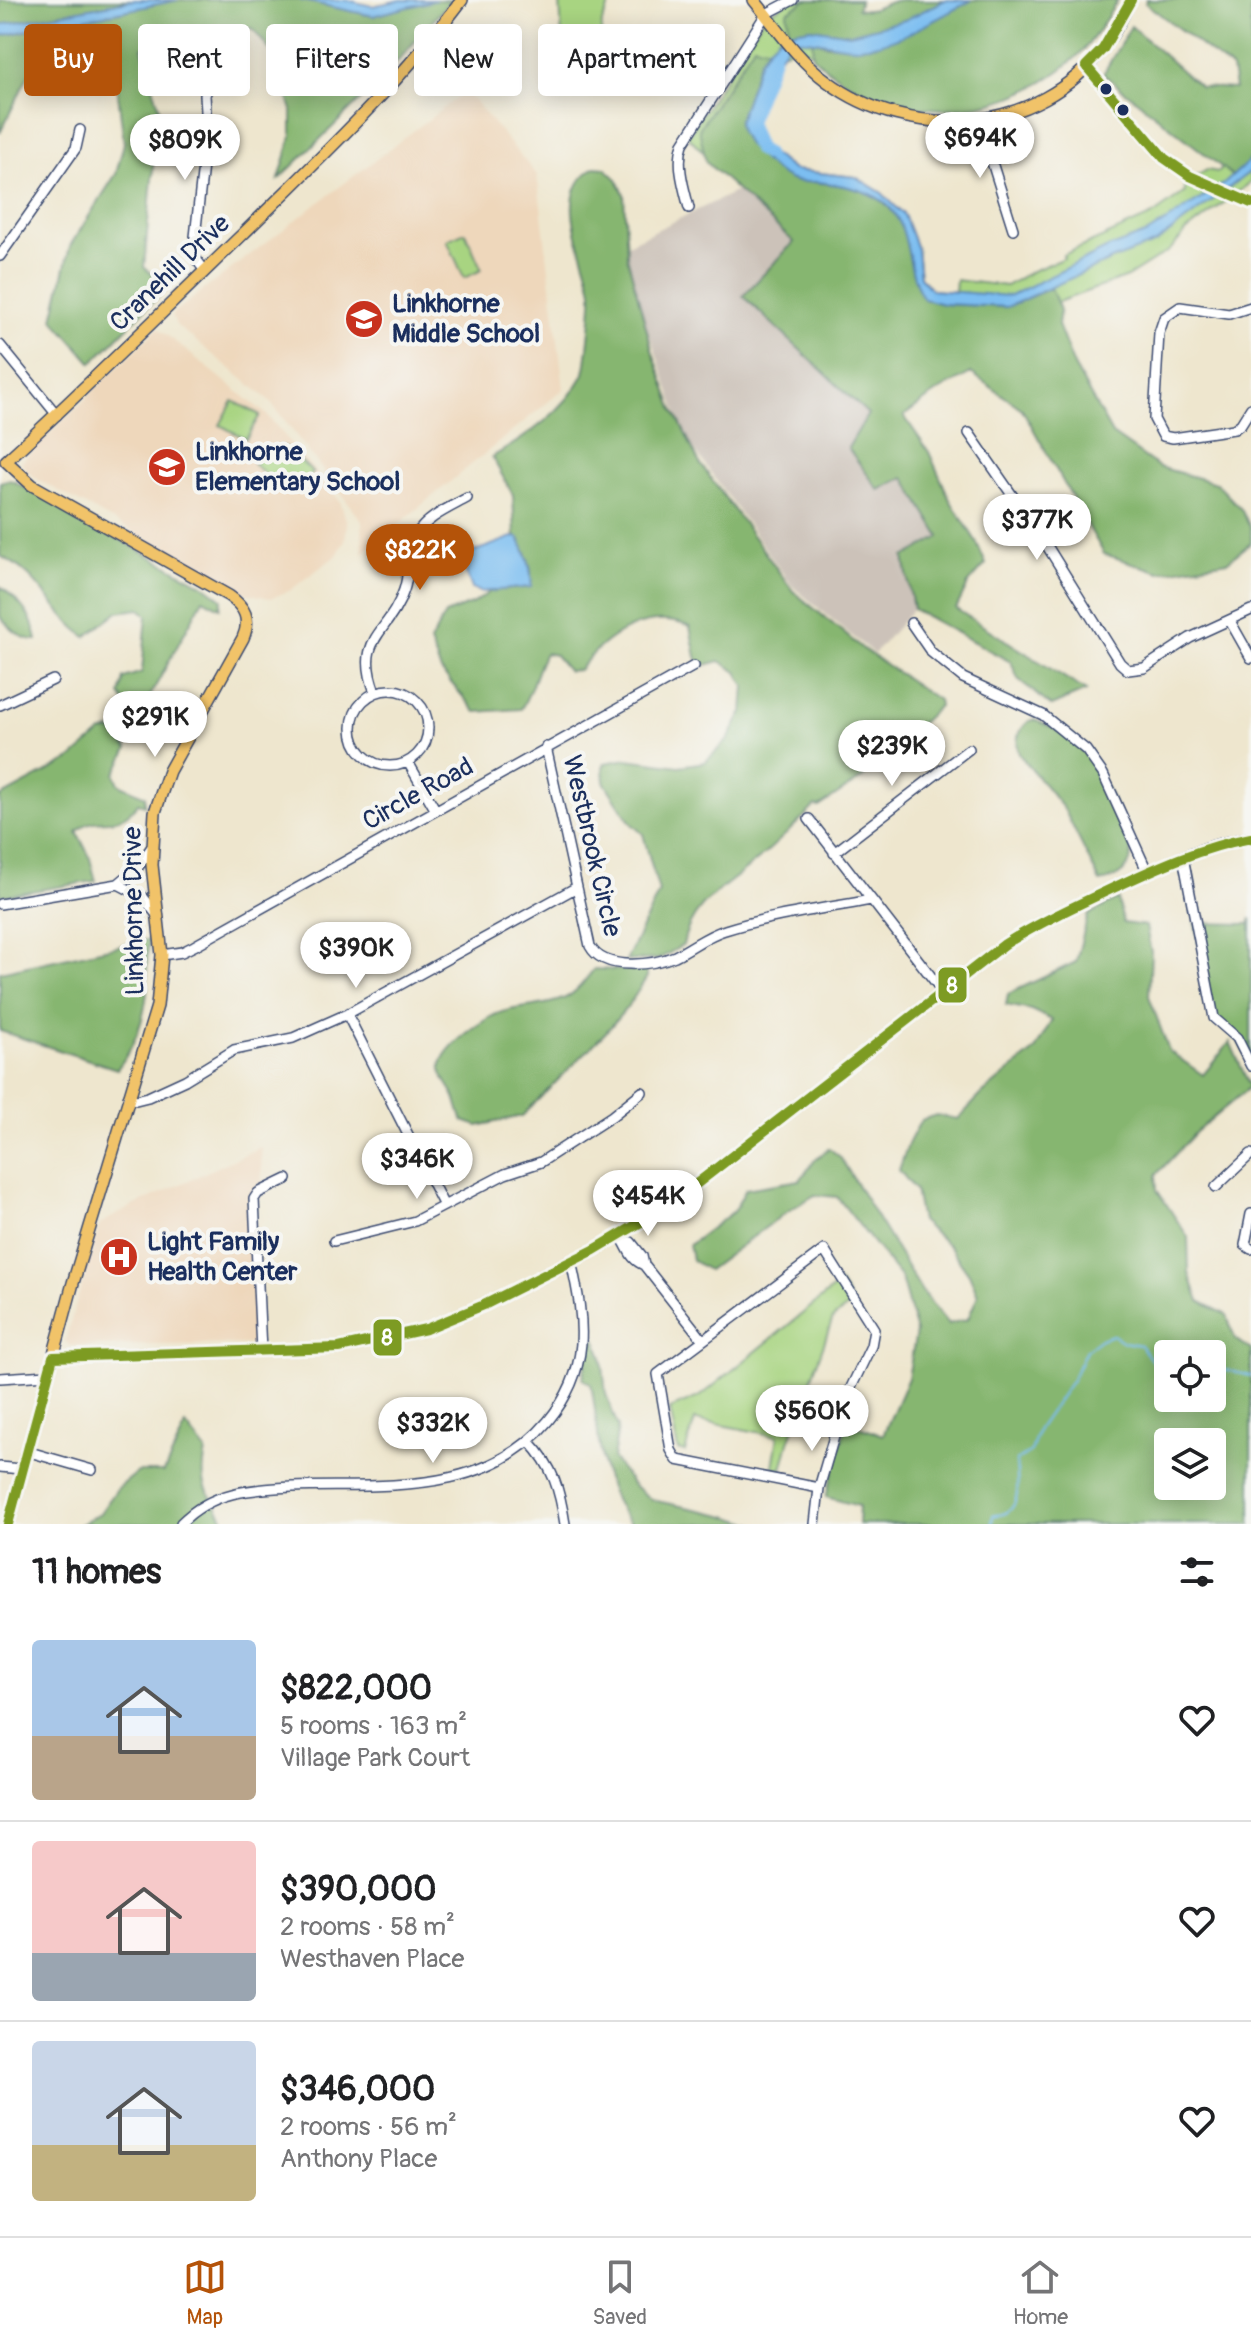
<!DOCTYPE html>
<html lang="en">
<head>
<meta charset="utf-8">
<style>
  :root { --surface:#fff; --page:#f2f2f2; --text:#202124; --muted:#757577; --line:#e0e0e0; --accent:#b45309 }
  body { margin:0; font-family:Pangolin,sans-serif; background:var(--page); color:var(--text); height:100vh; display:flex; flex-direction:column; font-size:30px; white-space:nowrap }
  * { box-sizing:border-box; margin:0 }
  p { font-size:26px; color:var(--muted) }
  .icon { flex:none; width:44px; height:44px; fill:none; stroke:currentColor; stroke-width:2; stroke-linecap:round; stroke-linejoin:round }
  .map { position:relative; height:1524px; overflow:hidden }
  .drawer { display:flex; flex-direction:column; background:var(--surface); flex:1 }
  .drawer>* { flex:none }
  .top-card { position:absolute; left:24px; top:24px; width:800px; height:72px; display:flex; gap:16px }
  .controls { position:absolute; left:1154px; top:1340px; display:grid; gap:16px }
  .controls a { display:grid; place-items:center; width:72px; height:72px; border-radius:8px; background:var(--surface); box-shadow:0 4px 20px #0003; font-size:40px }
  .price { position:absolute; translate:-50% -68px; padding:0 18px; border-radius:28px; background:#fff; color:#222; font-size:26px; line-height:52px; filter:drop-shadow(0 2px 4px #0008) }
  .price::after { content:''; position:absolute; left:50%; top:48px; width:24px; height:18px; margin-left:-12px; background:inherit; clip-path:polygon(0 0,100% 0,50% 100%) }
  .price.active { background:var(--accent); color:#fff }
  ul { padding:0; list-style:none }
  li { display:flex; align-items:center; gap:24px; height:200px; padding:0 32px }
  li+li { border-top:2px solid var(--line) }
  li span { display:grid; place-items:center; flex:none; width:224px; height:160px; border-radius:8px; color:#555 }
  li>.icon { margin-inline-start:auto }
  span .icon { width:96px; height:96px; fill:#fffc; stroke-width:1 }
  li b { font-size:34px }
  h2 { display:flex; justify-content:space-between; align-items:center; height:96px; padding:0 32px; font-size:34px }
  .pill { padding:0 28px; border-radius:8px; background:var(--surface); box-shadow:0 4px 20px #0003; font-size:28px; line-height:72px }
  .pill.active { background:var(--accent); color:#fff }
  .menu { display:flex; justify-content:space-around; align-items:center; height:112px; border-top:2px solid var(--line); background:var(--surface); font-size:22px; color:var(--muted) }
  .menu a { display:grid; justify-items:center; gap:4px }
  .menu .active { color:var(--accent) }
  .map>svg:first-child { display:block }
  .built { fill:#eed7bb }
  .industrial { fill:#ccc2b9 }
  .green { fill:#a8d481; stroke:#628270; stroke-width:2 }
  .forest { fill:#86b66f; stroke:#507266; stroke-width:2; fill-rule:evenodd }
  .water { fill:#7cbef1; stroke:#4c76a8; stroke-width:2 }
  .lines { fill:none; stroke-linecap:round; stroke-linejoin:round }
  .stream { stroke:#7cbef1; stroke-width:2 }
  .river { stroke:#7cbef1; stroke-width:14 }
  .minor-casing { stroke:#3b4a6f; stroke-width:12 }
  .major-casing { stroke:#3b4a6f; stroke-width:14 }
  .minor { stroke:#fff; stroke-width:9 }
  .major { stroke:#f1c369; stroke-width:11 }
  .bus-1-casing { stroke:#f6f6f2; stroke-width:16 }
  .bus-1 { stroke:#7d9b23; stroke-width:10 }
  .bus-dot { fill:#1b2f5e; stroke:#f6f6f2; stroke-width:3 }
  .labels { text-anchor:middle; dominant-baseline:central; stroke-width:8; stroke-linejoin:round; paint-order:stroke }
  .street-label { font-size:26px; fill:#1b2f5e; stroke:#f6f6f2 }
  .poi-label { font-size:26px; font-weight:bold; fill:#1b2f5e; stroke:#f6f6f2; text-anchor:start }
  .line-badge { stroke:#f6f6f2; stroke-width:3 }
  .badge-label { font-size:22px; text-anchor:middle; font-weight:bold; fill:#fff }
</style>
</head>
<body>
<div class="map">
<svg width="1251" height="1524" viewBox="0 0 1251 1524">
  <rect width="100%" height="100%" fill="#f6f6f2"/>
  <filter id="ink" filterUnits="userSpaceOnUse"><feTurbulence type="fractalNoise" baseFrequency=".0125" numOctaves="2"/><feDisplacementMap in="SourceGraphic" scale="16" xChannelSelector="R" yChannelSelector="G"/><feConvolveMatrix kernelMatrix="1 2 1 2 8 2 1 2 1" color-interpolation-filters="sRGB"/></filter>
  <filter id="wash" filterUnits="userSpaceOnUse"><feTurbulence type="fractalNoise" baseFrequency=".006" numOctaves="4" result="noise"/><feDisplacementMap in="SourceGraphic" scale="32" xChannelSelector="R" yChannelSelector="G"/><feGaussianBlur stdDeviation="1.8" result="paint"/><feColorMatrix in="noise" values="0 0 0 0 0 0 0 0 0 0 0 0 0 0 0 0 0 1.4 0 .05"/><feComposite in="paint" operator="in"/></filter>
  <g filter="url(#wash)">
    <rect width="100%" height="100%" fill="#eee6ce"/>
    <!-- built -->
    <path class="built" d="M466,91L537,175L564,389L363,553L362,521L269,400L176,325L172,314Z
      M158,328L266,414L340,501L347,523L345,540L337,555L289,591L271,598L245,593L37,479L27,471L21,462Z
      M261,1147L262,1184L257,1188L250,1201L255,1344L70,1346L65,1341L100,1224L133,1206Z"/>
    <!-- industrial -->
    <path class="industrial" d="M737,191L794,242L743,296L868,414L941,538L904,557L913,609L874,654L792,586L686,438L619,248Z"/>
    <!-- green -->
    <path class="green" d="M560,0H612L602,22L599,65L564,77Z
      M793,0H852L838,29L945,0H1005L818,56L800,46L781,52L768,69L748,122L755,141L793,170L856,177L882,193L904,215L917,249L920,277L932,290L955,292L956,280L1006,286L1030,272L1064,258L1063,255L1153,215L1185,192L1184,183L1207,170L1218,172L1251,137V182L1186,232L1170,250L1127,277L1025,314L966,324L717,166L688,136L766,14Z
      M465,232L482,270L464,278L447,240Z
      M233,401L260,415L246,439L220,425Z
      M280,446L286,447L313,473L296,488L284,481L280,485L253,464L269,448Z
      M840,1283L852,1304L833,1318L789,1442L782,1469L773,1467L778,1436L695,1420L685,1452L678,1450L670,1409L701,1396Z"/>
    <!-- forest -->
    <path class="forest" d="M0,0H133L0,25Z
      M178,0H300L373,16L436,0H451L383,78L279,179L292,135V110L272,53L252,28L186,33L142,48L161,114L154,157L144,267L167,288L92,363L53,319L70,246L116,174L124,143L115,69L29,74L0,133V36Z
      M806,0H860L857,9C875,14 884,1 900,0C915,0 930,0 945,0L906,20L850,34L811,28L789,32L787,12Z
      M972,0H1118C1105,20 1093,43 1074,59C999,126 887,126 813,57L812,39L827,45L904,35Z
      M1146,0H1251V159L1234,177L1103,74L1131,26L1200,87L1235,89L1232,69L1145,3Z
      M754,45L768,48L760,60L738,123L792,180C831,184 884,184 902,227C907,239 907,252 911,264C914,276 920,288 924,299L943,304L1006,307L1051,288L1060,310L1058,325L1074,366L1112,434L1159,467L1216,483L1241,509L1251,529V543L1228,561L1160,572L1104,554L1022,409L971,373L935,393L904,416L929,452L950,500L976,541L986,564L968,584L956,609L1086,691L1051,706L1018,679L1011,662L913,609L904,557L940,537L904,477L879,490L848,448L868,414L743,296L794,242L706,162L699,129Z
      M595,167L605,168L617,179L624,194L627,256L653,353L673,408L699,462L793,591L863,649L938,700L939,706L861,779L819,807L815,806C794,826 773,848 750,866C722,890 690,905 683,945L659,959L626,961L659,892L643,834L631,823L604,782L603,767L605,763L627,759L679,766L705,762L728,740L743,712L745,686L737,672L720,661L701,666L696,657L690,627C647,608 605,636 579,670L568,671L555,655L545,653C535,672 532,691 521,709L476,712L441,671L430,642L445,614L474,603L491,591L529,587C535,574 526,545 515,537L513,495L492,457C527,437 563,412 583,376C587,368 593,303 592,292C588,255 549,194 595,167Z
      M7,480L13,481L205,586L222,599L220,608L203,599L137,720L120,695L124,678L142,672L147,615L140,609L117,612L86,637C51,611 40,574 0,556V482Z
      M0,586C19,601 33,615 37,640C22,641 10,628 0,617Z
      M1034,720C1048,725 1067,734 1078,744C1094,760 1133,835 1131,856C1130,872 1113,880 1100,882L1064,809L1019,754C1015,739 1018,731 1029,721Z
      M111,730L128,749L115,774L119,784L145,796V805L138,803C113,836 98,809 77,832L89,855L96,881L0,896V797L71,759L101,733Z
      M1118,899L1123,923L1146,926L1151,952L1149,996L1169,1051L1203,1075L1230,1042L1250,1087L1196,1132L1156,1175L1157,1190L1188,1237L1189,1273L1199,1301L1227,1315L1235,1339L1251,1350V1524H858L859,1506L826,1497L847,1423L883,1435L908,1378L916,1332L901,1278L837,1197L815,1195L788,1211L708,1270L692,1260L689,1245L734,1211L746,1189L800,1180L815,1160L829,1148L840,1157L923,1293L948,1324L968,1319L978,1295L969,1274L949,1246L921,1221L915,1190L899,1170L908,1144L921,1120L936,1115L958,1119L982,1094L1035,1050L1052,1020L1031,1010L1006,1005L1008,994L1076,962L1088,915ZM1168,1354H1212V1398H1168ZM1168,1442H1212V1486H1168Z
      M1251,918V1066L1237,1038L1214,1018L1195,923L1249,924Z
      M150,939C145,957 148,973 147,991C145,1018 134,1048 117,1069L0,1031V972Z
      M594,969L647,971V977L629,1005L607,1031L522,1116L478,1126L463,1121C459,1113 458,1105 455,1097C451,1088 442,1079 441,1069C438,1050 485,1017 502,1012C522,1006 543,1007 563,999C577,993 585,980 594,969Z
      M595,1338L602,1357L606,1394L618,1427L613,1458L632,1484L652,1500L719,1514L754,1524H631C597,1485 600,1432 591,1384L583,1379L589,1344Z
      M186,1425L206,1451C198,1492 210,1489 226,1524H81L100,1513L117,1489L138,1472H164Z"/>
    <!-- water -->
    <path class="water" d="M133,0H178L0,36V25Z
      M300,0H347L372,6L401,0H436L373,16Z
      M945,0H972C939,17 895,46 858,47C834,48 813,36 790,41L758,86L746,125L752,138L793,170L856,177L882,193L904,215L917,249L920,277L932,290L1010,296L1108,248L1148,233L1225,183L1251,159V171L1156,243L1114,259L1007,307L943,304L924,299C902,267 915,218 876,197C857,187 836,184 816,182C808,182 798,183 791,180C773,172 739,142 738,123L760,60L768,48L783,33L811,28L850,34L905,20Z
      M513,537L519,538C526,551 533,572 531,587L480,592L472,588L466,573L473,552Z"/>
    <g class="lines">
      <!-- stream -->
      <path class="stream" d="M1212,1373L1226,1370L1251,1376
        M992,1524L993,1515C1023,1517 1018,1482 1016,1461L1031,1452L1038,1429L1072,1380L1086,1350L1101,1339L1113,1335L1124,1342L1140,1345L1155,1365L1168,1369"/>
      <!-- river -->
      <path class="river" d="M766,154L758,149L748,122L773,58"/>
    </g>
  </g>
  <g filter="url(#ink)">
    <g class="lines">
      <defs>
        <path id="minor" d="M1086,66L1164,158L1190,176L1251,203
          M979,121L1013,229
          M689,208C684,188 676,164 683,144L766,14L793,0
          M0,256L76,148L80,130
          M205,271L193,255L207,129L205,95L209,85
          M1251,307L1229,314L1180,307L1164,318L1159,333L1154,419L1163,436L1173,438L1234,429L1241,424L1251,408
          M0,345L57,415
          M969,433L1044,541L1120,663L1128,670L1144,668L1190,638L1251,610
          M1230,621L1251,658
          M911,623L931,652L963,678L1043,715L1086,750L1103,774L1148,873
          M352 728a38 38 0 1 1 76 0a38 38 0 1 1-76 0Z
          M375,692C354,637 389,635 404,590C410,572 407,551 416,535C427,517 449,508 467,498
          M0,705L53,680
          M546,747L590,946C604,972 653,965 675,956C692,948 707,935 725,930C772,915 823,909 871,900
          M408,762L435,809
          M809,819L943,992
          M834,853L969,749
          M1183,857L1214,1018L1237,1038L1251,1066
          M118,884L138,867L151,848
          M0,904L118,884L143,897L157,915
          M162,955L182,952L194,946L694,666
          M347,1014L444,1206
          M128,1097L136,1100L148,1097L185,1080L234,1050L293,1038L347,1014L577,887
          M1216,1187L1251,1154
          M1251,1214L1245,1245L1251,1249
          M620,1236C629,1247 629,1259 644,1265L702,1339
          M334,1241L415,1221L505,1174L541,1162L612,1116L642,1092
          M624,1241L631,1242L642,1256L644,1265
          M824,1250L874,1329L871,1346L844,1402L819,1488L677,1460L671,1450L658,1374Z
          M261,1351L254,1199L258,1193L287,1179
          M0,1378L48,1375
          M530,1442C553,1466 560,1491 565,1524
          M26,1451L92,1470
          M0,1467L21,1469
          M181,1523C212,1491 251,1489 293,1487C382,1484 485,1497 548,1421C591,1369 585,1323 571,1261
          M815,1524L819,1488"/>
        <path id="major" d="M754,0C776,27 798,60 827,81C911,144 1039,134 1104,47C1115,33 1123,16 1131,0
          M53,1357L339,1348L426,1329L484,1305L594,1250L668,1206L1005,944C1043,920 1082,903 1122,884C1164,865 1205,844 1251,838
          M8,1524L73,1283L157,1006L162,955L152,865L155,812L169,771L243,638C251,619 245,607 229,596L32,485L6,461C87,387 164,310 243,234C319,159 397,86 462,0"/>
      </defs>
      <!-- minor casing -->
      <use href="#minor" class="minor-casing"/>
      <!-- major casing -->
      <use href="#major" class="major-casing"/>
      <!-- minor -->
      <use href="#minor" class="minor"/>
      <!-- major -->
      <use href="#major" class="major"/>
      <defs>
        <path id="bus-1" d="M1086,66L1164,158L1190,176L1251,203
          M1086,66L1103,49L1131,0
          M53,1357L339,1348L426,1329L484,1305L594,1250L668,1206L1005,944C1039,923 1075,906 1111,889C1156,868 1201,847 1251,838
          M8,1524L53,1357"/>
      </defs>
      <!-- bus-1 casing -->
      <use href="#bus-1" class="bus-1-casing"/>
      <!-- bus-1 -->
      <use href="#bus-1" class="bus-1"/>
    </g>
  </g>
  <!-- icons -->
  <defs>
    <symbol id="school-disc" viewBox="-11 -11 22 22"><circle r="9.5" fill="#c8321e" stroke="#f6f6f2"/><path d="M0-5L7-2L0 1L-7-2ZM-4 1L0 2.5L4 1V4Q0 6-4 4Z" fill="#fff"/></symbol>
    <symbol id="hospital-disc" viewBox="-11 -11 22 22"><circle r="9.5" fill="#c8321e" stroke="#f6f6f2"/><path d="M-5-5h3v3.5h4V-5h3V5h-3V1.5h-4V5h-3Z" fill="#fff"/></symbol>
  </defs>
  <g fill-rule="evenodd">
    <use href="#school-disc" x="342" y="297" width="44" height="44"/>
    <use href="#school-disc" x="145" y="445" width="44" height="44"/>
    <use href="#hospital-disc" x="97" y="1235" width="44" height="44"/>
  </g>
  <!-- markers -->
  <g class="bus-dot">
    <circle cx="1106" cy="89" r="7"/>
    <circle cx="1123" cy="110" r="7"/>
  </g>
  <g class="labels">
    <!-- street labels -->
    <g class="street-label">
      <text transform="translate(170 273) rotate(-44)">Cranehill Drive</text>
      <text transform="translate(418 794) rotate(-29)">Circle Road</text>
      <text transform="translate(592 846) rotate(77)">Westbrook Circle</text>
      <text transform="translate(134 911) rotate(-91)">Linkhorne Drive</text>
    </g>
    <!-- poi labels -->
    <g class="poi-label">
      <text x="392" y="304">Linkhorne<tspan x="392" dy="30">Middle School</tspan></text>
      <text x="195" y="452">Linkhorne<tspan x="195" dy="30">Elementary School</tspan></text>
      <text x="147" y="1242">Light Family<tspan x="147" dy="30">Health Center</tspan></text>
    </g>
  </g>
  <g class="line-badge">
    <rect x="937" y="966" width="31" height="38" rx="8" fill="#7d9b23"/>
    <rect x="372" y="1318" width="31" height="39" rx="8" fill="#7d9b23"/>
  </g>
  <g class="badge-label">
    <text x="952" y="993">8</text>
    <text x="387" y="1345">8</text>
  </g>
</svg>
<div class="controls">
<a><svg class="icon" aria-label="locate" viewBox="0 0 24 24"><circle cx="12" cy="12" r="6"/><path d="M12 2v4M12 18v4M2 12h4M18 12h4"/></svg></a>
<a><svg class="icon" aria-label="layers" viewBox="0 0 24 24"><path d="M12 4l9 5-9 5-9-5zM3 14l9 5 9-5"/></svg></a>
</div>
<b class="price" style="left:980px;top:180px">$694K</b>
<b class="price" style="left:185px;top:182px">$809K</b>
<b class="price" style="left:1037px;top:562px">$377K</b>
<b class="price active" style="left:420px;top:592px">$822K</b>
<b class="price" style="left:155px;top:759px">$291K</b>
<b class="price" style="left:892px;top:788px">$239K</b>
<b class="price" style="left:356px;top:990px">$390K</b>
<b class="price" style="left:417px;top:1201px">$346K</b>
<b class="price" style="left:648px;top:1238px">$454K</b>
<b class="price" style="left:812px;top:1453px">$560K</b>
<b class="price" style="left:433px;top:1465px">$332K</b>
<div class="top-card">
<a class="pill active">Buy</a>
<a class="pill">Rent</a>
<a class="pill">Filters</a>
<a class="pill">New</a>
<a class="pill">Apartment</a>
</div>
</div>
<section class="drawer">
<h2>11 homes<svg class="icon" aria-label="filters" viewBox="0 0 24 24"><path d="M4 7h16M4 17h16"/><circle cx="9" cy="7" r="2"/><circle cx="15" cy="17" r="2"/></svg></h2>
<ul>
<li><span style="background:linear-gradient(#a9c7e8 60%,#b9a48a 0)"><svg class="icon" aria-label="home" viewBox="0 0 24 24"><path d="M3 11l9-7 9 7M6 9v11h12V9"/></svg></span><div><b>$822,000</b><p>5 rooms · 163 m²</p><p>Village Park Court</p></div><svg class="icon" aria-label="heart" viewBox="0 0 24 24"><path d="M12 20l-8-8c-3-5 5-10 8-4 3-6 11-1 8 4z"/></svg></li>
<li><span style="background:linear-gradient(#f6c9c9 70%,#9aa5b1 0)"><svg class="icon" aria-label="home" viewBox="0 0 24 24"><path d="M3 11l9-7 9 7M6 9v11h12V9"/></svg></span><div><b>$390,000</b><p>2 rooms · 58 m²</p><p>Westhaven Place</p></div><svg class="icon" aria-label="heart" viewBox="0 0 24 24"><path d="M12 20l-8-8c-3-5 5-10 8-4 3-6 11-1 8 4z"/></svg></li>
<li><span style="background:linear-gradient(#c9d6e8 65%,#c2b280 0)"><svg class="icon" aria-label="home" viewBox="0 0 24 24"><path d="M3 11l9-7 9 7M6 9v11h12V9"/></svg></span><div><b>$346,000</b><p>2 rooms · 56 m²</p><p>Anthony Place</p></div><svg class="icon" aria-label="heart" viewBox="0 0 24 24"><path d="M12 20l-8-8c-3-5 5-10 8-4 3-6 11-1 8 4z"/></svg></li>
</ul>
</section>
<nav class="menu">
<a class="active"><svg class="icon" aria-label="map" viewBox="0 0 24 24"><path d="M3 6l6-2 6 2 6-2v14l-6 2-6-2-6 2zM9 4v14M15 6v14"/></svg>Map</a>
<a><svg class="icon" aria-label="saved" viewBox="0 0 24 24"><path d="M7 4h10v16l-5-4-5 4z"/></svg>Saved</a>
<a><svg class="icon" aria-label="home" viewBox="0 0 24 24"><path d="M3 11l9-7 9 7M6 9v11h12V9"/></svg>Home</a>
</nav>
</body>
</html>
